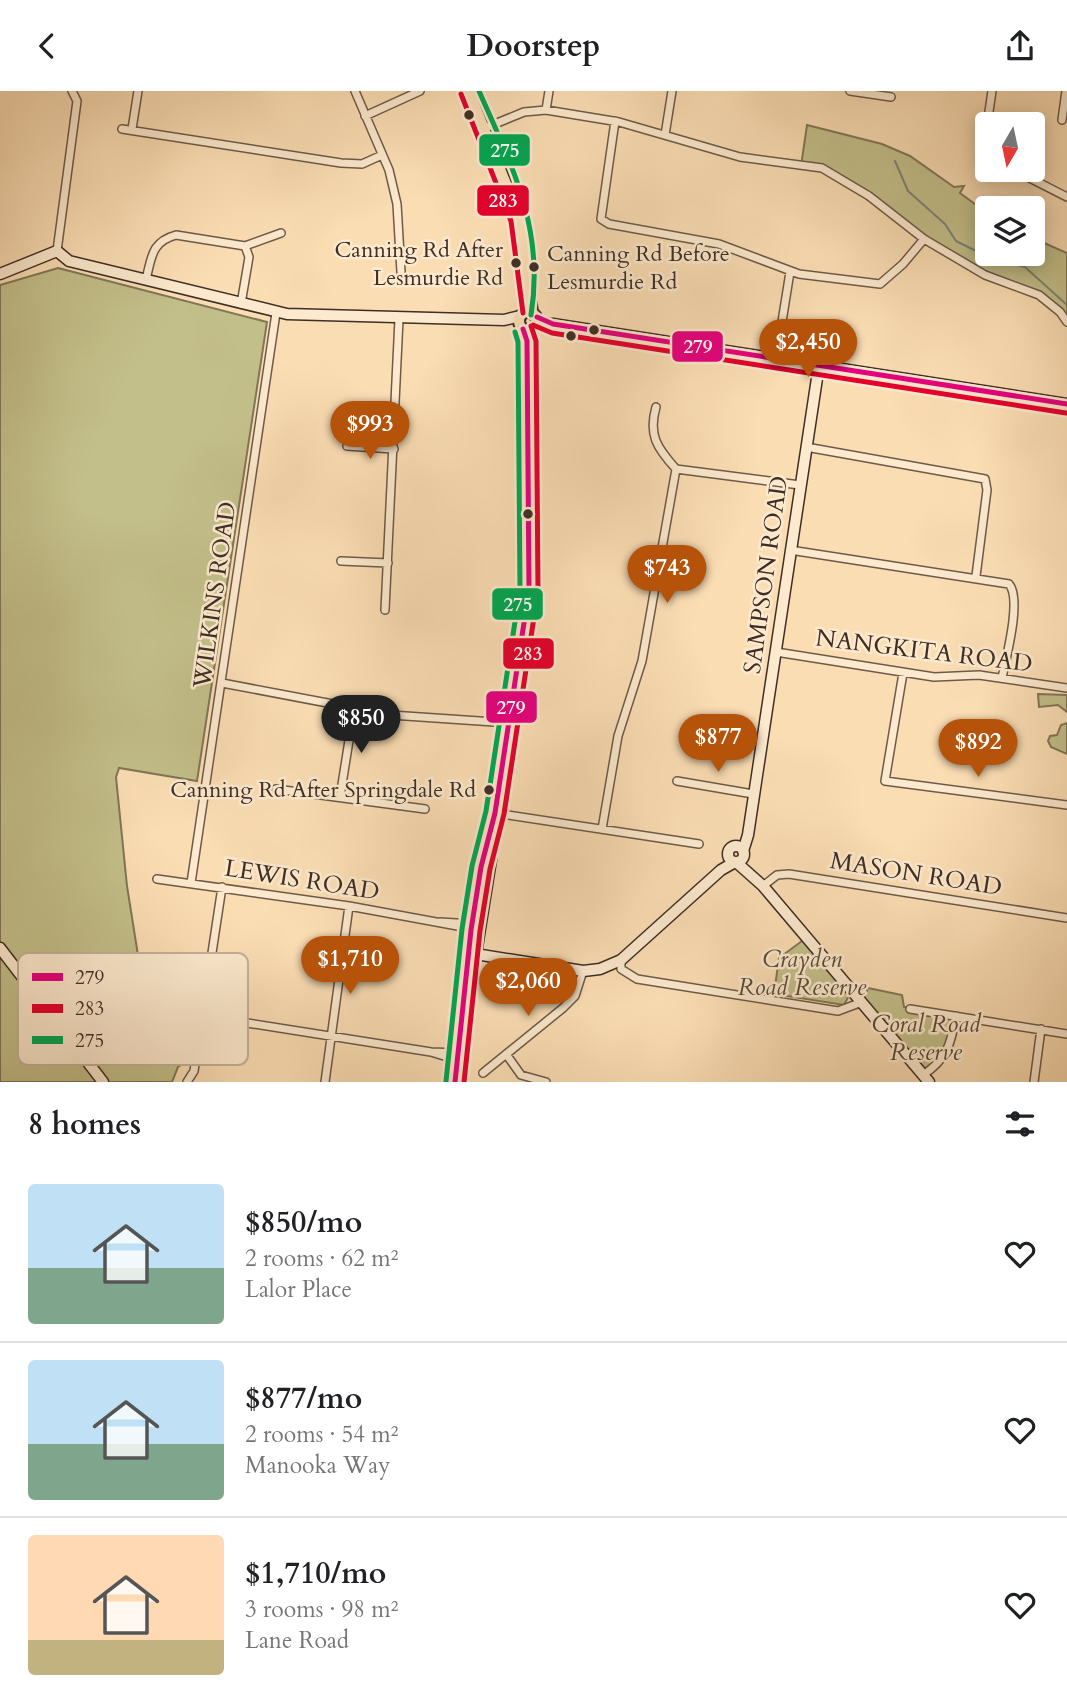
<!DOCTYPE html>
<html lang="en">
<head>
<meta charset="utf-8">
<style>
  :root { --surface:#fff; --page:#f2f2f2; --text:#202124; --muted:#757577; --line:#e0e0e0; --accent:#b45309 }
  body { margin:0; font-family:Cardo,serif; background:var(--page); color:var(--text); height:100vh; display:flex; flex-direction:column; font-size:26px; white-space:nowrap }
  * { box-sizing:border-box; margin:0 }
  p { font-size:23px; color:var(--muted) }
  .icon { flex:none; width:38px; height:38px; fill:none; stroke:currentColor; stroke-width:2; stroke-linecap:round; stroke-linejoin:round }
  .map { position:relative; height:991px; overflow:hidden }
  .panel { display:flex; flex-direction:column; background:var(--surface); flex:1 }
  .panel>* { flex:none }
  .needle { width:46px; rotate:189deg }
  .fabs { position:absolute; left:975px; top:21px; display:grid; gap:14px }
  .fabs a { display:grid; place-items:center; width:70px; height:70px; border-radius:7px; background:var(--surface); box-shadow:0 4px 18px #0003; font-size:35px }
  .price { position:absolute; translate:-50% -60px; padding:0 16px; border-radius:24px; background:var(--accent); color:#fff; font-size:23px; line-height:46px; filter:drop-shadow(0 2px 4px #0008) }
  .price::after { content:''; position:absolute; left:50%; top:42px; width:21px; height:16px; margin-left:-10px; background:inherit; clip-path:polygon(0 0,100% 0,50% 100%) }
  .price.active { background:#222; color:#fff }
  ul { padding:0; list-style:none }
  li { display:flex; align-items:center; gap:21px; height:175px; padding:0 28px }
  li+li { border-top:2px solid var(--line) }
  li span { display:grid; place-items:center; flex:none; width:196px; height:140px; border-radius:7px; color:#555 }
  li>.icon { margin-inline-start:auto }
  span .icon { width:84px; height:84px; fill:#fffc; stroke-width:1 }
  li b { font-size:30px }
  h2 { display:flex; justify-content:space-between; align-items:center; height:84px; padding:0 28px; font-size:30px }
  header { display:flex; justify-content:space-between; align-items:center; height:91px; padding:0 28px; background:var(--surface); font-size:32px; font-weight:600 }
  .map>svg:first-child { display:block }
  .green { fill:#c3bf8a; stroke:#817658; stroke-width:2 }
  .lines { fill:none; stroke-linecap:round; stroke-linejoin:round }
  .stream { stroke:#798378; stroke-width:2 }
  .street-casing { stroke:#6e5a49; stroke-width:10 }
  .secondary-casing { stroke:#3f2e25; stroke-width:13 }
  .primary-casing { stroke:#3f2e25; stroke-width:14 }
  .street { stroke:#fce9ce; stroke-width:7 }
  .secondary { stroke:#fce9ce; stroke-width:10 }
  .primary { stroke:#fbddb4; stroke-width:10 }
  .bus-1-casing { stroke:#fce9ce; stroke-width:10 }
  .bus-2-casing { stroke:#fce9ce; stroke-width:10 }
  .bus-3-casing { stroke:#fce9ce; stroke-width:10 }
  .bus-1 { stroke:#e5007d; stroke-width:5 }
  .bus-2 { stroke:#e4002b; stroke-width:5 }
  .bus-3 { stroke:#00a651; stroke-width:5 }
  .bus-dot { fill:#3f2e25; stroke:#fce9ce; stroke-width:2.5 }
  .labels { text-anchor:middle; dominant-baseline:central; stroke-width:5; stroke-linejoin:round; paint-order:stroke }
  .bus-label { font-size:22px; fill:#3f2e25; stroke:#fce9ce; text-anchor:end }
  .street-label { font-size:24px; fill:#3f2e25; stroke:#fce9ce }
  .park-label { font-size:24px; font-style:italic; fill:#594b39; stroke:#fce9ce }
  .key { fill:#fce9ce; stroke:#c3b19b; stroke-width:2 }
  .key-label { font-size:19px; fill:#3f2e25 }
  .line-badge { stroke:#fce9ce; stroke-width:2.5 }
  .badge-label { font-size:19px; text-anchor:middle; font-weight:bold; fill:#fff }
</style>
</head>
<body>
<header><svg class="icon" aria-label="back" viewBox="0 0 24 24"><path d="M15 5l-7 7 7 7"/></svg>Doorstep<svg class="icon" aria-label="share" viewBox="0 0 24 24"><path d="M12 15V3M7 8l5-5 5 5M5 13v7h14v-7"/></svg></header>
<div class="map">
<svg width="1067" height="991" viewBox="0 0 1067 991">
  <rect width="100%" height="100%" fill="#fbddb4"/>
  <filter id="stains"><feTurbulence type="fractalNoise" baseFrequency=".00286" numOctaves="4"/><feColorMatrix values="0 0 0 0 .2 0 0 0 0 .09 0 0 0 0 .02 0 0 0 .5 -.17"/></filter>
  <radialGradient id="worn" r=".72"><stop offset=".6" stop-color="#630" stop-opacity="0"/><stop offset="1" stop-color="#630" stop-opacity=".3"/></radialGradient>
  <!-- green -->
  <path class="green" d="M807,34L882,53L910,65L954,96L964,95L960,102L987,122V163H1032L1033,147L1067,162V231L1039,204L985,184L924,148L869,105L822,77L801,75Z
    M58,177L267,231L197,690L119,677L116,686L127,795L147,921L195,938L187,970L178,976L172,991H0V194Z
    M1038,603L1067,604V621L1058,614L1039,616Z
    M1067,632V663L1051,656L1048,650L1050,645L1057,644L1061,634Z
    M806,847L852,899L844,914L774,903L779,867Z
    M868,897L902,904L904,916L956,925L951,955L923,984L862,911Z"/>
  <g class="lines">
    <!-- stream -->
    <path class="stream" d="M895,70L908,100L945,133L956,150L990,167L1025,176L1067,214"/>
    <defs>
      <path id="street" d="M355,0L389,79L397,113L401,181
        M850,0L891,6
        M546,19L549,0
        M365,25L420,0
        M1062,29L1066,0
        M615,30L601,128L609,133L719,153L799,183L880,193L903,173L924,148
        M485,37L524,21L546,19L619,31L740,66L822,77L869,105L924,148L985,184L1039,204L1060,221L1067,231
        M122,38L341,72L362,73L382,64
        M132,38L138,0
        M665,44L672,0
        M987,60L984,55L992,0
        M1014,79L1067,106
        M57,160L77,10L72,0
        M146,188C152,166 151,151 176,144L245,155
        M241,213L249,166L245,155L281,142
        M776,268L790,181
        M656,316C648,344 657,357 676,378
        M347,355L394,358
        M806,356L985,388L987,399L976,485
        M790,459L1009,493C1022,508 1006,567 1002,587
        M341,470L388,472
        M385,519L399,228
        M776,561L934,586L979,584L1067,597
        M903,582L885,690L1067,714
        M222,592L391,624L509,632
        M677,690L753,703
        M276,698L425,718
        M340,706L354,618
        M495,722L699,753
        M602,738L618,645L642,570L676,378L800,394
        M157,788L349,815L474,838
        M191,792L276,222
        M763,795L777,784L789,783L1067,827
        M440,831L473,833
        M621,869V878L637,888L838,920L862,911
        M910,918L1067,943
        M203,925L431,961L458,962
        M431,961L457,969
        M506,963L521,984L546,991
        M483,982L563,917L575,905L583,880
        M923,984C947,968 951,953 956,925
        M187,991L194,980L222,796
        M325,991L349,815
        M1034,991L1041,938"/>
      <path id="secondary" d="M0,183L57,160L69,170L287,223L504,229L520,225
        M536,234L553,233L1067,313
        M728 763a8 8 0 1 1 16 0a8 8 0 1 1-16 0Z
        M743,760L748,744L819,274
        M736,771L763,795L929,991
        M0,857L103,991
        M469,862L583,880L600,878L621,869L721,779L735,771"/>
      <path id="primary" d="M469,0L520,128L532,221
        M519 230a9 9 0 1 1 18 0a9 9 0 1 1-18 0Z
        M462,938L460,920L471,839L481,776L495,722L529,499L527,250L523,238
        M455,991L491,766L488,758"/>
    </defs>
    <!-- street casing -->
    <use href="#street" class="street-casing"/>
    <!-- secondary casing -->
    <use href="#secondary" class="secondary-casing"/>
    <!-- primary casing -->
    <use href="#primary" class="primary-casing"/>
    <!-- street -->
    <use href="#street" class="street"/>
    <!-- secondary -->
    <use href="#secondary" class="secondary"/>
    <!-- primary -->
    <use href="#primary" class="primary"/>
    <defs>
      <path id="bus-1" d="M537,226L553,233L1067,313
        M455,991L471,839L481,776L495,722L529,499L527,250L523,238"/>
      <path id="bus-2" d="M461,3L511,130L523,222
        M533,234L552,242L1066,322
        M464,991L480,840L490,778L504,723L538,500L536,250L531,235"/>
      <path id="bus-3" d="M479,0C512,75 545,139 531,224
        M446,990L462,838L472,775L486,720L520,498L518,251L515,241"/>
    </defs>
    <!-- bus-1 casing -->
    <use href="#bus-1" class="bus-1-casing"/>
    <!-- bus-2 casing -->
    <use href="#bus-2" class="bus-2-casing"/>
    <!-- bus-3 casing -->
    <use href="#bus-3" class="bus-3-casing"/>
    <!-- bus-1 -->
    <use href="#bus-1" class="bus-1"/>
    <!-- bus-2 -->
    <use href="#bus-2" class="bus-2"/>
    <!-- bus-3 -->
    <use href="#bus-3" class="bus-3"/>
  </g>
  <!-- markers -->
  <g class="bus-dot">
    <circle cx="469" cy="24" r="6"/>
    <circle cx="516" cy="172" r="6"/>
    <circle cx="534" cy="176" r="6"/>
    <circle cx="594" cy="239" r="6"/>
    <circle cx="571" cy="245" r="6"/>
    <circle cx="528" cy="423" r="6"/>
    <circle cx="489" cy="699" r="6"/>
  </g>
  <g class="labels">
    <!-- bus labels -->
    <g class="bus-label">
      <text x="503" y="159">Canning Rd After<tspan x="503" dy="28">Lesmurdie Rd</tspan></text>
      <text x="547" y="163" text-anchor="start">Canning Rd Before<tspan x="547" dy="28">Lesmurdie Rd</tspan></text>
      <text x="476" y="699">Canning Rd After Springdale Rd</text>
    </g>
    <!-- street labels -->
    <g class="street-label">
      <text transform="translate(766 484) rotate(-82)">SAMPSON ROAD</text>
      <text transform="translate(215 504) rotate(-82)">WILKINS ROAD</text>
      <text transform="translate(924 560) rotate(7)">NANGKITA ROAD</text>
      <text transform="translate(916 783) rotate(9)">MASON ROAD</text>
      <text transform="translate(302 789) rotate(9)">LEWIS ROAD</text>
    </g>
    <!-- park labels -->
    <g class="park-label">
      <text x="802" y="868">Crayden<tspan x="802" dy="28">Road Reserve</tspan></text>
      <text x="926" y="933">Coral Road<tspan x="926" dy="28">Reserve</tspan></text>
    </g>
  </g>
  <!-- legend -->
  <rect x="18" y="862" width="230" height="112" rx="10" class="key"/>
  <rect x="32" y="882" width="31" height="8" fill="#e5007d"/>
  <rect x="32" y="913" width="31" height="9" fill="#e4002b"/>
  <rect x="32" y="945" width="31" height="8" fill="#00a651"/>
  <g class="key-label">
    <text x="75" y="893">279</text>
    <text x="75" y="924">283</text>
    <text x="75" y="956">275</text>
  </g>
  <g class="line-badge">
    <rect x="478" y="42" width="53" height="34" rx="7" fill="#00a651"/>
    <rect x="476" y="93" width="54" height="33" rx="7" fill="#e4002b"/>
    <rect x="671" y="239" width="53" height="33" rx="7" fill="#e5007d"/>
    <rect x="491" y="496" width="53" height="34" rx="7" fill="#00a651"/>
    <rect x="502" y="546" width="53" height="33" rx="7" fill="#e4002b"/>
    <rect x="485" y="599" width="53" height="34" rx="7" fill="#e5007d"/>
  </g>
  <g class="badge-label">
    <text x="505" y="66">275</text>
    <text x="503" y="116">283</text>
    <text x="698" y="262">279</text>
    <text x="518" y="520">275</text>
    <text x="528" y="569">283</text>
    <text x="511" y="623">279</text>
  </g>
  <rect width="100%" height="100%" filter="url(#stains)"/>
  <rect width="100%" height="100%" fill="url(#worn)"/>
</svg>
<div class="fabs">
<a><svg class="needle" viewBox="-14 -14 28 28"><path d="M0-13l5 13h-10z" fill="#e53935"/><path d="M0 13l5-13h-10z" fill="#757577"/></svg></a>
<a><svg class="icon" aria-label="layers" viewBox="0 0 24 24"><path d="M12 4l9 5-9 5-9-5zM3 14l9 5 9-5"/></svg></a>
</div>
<b class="price" style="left:808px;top:288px">$2,450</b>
<b class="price" style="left:370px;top:370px">$993</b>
<b class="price" style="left:667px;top:514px">$743</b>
<b class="price active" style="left:361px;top:664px">$850</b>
<b class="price" style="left:718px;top:683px">$877</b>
<b class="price" style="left:978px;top:688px">$892</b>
<b class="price" style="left:350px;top:905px">$1,710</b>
<b class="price" style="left:528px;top:927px">$2,060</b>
</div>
<section class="panel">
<h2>8 homes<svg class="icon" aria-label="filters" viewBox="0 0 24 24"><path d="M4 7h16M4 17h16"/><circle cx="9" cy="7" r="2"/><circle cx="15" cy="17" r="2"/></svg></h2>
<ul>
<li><span style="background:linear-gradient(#bfe0f5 60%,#7fa58c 0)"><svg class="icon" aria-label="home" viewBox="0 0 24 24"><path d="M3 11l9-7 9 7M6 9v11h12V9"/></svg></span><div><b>$850/mo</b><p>2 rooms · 62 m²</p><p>Lalor Place</p></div><svg class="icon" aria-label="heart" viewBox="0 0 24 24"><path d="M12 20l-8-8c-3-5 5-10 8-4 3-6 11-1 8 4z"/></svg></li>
<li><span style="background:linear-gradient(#bfe0f5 60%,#7fa58c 0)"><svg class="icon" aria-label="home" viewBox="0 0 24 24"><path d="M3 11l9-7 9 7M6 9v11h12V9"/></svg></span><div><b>$877/mo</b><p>2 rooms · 54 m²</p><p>Manooka Way</p></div><svg class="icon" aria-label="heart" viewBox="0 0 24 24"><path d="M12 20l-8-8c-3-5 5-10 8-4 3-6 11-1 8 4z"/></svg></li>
<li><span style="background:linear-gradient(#ffd9b3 75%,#c2b280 0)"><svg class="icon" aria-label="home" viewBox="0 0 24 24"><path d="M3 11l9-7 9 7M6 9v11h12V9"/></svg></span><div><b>$1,710/mo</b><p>3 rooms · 98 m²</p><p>Lane Road</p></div><svg class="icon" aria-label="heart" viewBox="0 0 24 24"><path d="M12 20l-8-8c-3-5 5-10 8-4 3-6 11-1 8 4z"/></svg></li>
</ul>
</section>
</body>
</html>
